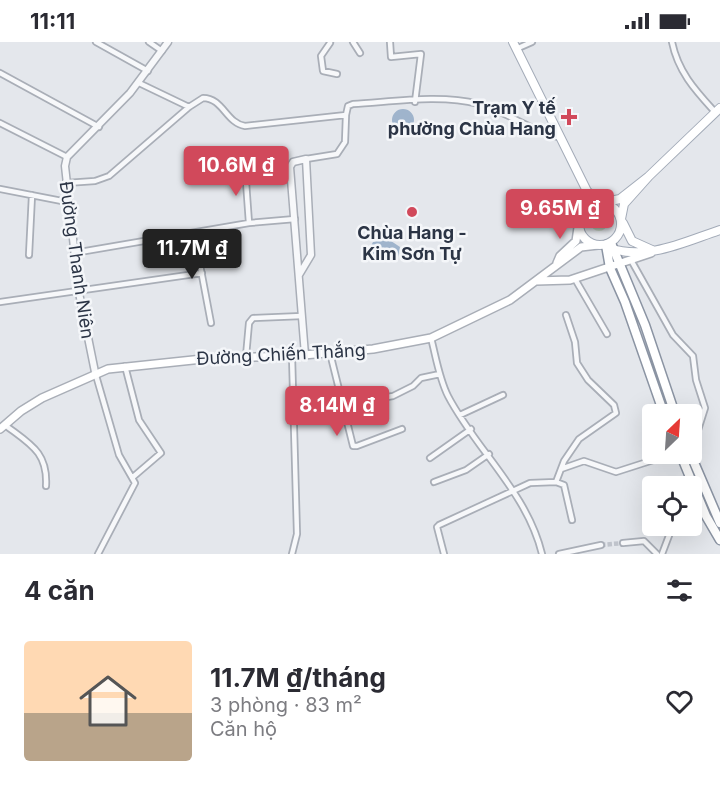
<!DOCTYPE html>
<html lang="vi">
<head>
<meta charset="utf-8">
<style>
  :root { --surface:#fff; --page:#f2f2f3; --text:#2b2b33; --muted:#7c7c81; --line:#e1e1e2; --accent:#d1495b }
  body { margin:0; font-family:Inter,sans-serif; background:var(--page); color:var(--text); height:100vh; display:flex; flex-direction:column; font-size:22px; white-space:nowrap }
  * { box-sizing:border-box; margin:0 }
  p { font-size:20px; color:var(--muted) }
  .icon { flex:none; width:33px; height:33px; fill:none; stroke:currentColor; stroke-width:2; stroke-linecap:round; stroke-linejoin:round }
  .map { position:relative; height:512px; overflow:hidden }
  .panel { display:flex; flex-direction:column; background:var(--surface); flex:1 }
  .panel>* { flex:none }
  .needle { width:39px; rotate:25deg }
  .tools { position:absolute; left:642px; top:362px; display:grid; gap:12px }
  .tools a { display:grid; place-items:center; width:60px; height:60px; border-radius:6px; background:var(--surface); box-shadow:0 6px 24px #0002; font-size:30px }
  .price { position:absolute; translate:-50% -51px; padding:0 14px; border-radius:6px; background:var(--accent); color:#fff; font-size:20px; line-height:39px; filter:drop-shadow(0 2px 3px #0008) }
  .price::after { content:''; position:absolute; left:50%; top:36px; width:18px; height:14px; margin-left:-9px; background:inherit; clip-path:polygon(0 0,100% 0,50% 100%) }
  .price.on { background:#222; color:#fff }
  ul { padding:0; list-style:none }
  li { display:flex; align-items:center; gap:18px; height:150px; padding:0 24px }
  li+li { border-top:2px solid var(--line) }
  li span { display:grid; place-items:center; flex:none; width:168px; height:120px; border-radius:6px; color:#555 }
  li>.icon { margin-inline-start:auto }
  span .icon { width:72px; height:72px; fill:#fffc; stroke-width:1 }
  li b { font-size:26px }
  h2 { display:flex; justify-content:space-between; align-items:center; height:72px; padding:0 24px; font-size:26px }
  .status { display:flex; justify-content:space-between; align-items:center; height:42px; padding:0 30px; background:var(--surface); direction:ltr }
  .status svg { height:16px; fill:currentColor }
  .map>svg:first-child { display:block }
  .green { fill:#c9d6c5 }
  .water { fill:#9fb4cc }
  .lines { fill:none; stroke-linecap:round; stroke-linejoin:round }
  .minor-tunnel { stroke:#bfc3cb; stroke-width:4.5; stroke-dasharray:4.5 2; stroke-linecap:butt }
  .minor-casing { stroke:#a9aeb7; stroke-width:8 }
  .tertiary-casing { stroke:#a9aeb7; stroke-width:9 }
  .secondary-casing { stroke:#a9aeb7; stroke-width:10 }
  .primary-casing { stroke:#a3abb8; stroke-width:10 }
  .trunk-casing { stroke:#8b94a3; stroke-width:11 }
  .minor { stroke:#f7f8fa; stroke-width:4.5 }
  .tertiary { stroke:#f7f8fa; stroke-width:6 }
  .secondary { stroke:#fff; stroke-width:7 }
  .primary { stroke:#fff; stroke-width:8 }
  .trunk { stroke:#fff; stroke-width:8 }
  .poi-dot { fill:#d1495b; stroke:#f4f6f9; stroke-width:2 }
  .labels { text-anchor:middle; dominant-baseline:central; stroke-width:5; stroke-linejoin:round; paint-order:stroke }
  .poi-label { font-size:18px; font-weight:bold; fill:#2b3445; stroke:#f4f6f9; text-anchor:end }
  .street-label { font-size:18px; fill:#2b3445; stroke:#f4f6f9 }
</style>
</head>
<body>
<div class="status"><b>11:11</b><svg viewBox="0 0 49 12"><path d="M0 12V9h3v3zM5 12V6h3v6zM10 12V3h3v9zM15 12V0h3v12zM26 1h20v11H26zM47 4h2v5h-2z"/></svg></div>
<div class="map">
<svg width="720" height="512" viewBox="0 0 720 512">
  <rect width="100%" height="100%" fill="#e4e7ec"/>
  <!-- green -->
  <path class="green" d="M591 181a8 8 0 1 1 16 0a8 8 0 1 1-16 0Z"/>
  <!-- water -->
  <path class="water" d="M392 78a11 11 0 1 1 22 0a11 11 0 1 1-22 0Z
    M388,197L400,205L398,215L385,220L373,217L369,208L373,200Z"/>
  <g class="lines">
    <!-- minor-tunnel -->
    <path class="minor-tunnel" d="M601,503L623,501"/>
    <defs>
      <path id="minor" d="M96,0L148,29
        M149,0L162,9
        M353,0L360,11
        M390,0L391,15L421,12L415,60
        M672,0C678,30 696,49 715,70
        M330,1L321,14L323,29L337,32
        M516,7L532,0
        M0,31L99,85
        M139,41L189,65
        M0,81L67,115
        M306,117L337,112L345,100L346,73
        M245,126L249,181
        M66,141L95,139L109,134L189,65L203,56C223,56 226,81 245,84L346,73L348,64L353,62C391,60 441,52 478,62C507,69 528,88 558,95
        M0,147L67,160
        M194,191L211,281
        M74,211L249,181L295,177
        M29,213L32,153
        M631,218L673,293L693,314L696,338L705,366L692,407
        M575,237L607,292
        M0,260L202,231
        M431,296C436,315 439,336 448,354C476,408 527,450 542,512
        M330,311L353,404H357L402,387
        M246,314L249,281L253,276L302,274
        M125,324L139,378L161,411L133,435
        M95,330L119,413L135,441L98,512
        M370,358L393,354L413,344L421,336L440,332
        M460,373L503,353
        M5,383C30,402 48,410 46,444
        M430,416L471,387
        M561,427L584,419L616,430L672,412H681
        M434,440L466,428L489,412
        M556,440L564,419L579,397L616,371L614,363L588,338L577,321L575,300L566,273
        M623,501L644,499L657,512
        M292,512L297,492L292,314
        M444,512L437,485L439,483L530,441L556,440L564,443L572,478
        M559,512L601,503
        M662,512L673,483"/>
      <path id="tertiary" d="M299,233L311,213L306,117L293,120L290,125L305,313
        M95,330L79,251L65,124L67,115L130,51L168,0"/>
      <path id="secondary" d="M557,221L560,214L576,199L579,179
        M536,239L570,238L651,211
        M0,387L21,369L42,356L108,327L212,316L292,314L373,307L431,296L510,258L581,205L598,203"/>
      <path id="primary" d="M513,0L587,149L601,161
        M605,160L620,157L648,135
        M579 182a21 21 0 1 1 42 0a21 21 0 1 1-42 0Z
        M621,177L624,162L649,134L720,66
        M623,181L632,199L652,208
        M609,206C647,219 684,200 720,188"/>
      <path id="trunk" d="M611,201L645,283L675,372
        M606,203L610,226L625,260L664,372
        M680,411L706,474L720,498
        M690,411L720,481"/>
    </defs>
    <!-- minor casing -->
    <use href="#minor" class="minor-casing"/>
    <!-- tertiary casing -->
    <use href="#tertiary" class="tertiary-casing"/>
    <!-- secondary casing -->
    <use href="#secondary" class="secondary-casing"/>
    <!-- primary casing -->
    <use href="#primary" class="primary-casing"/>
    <!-- trunk casing -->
    <use href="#trunk" class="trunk-casing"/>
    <!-- minor -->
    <use href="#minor" class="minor"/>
    <!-- tertiary -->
    <use href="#tertiary" class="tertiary"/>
    <!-- secondary -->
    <use href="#secondary" class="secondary"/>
    <!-- primary -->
    <use href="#primary" class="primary"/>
    <!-- trunk -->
    <use href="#trunk" class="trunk"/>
  </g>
  <!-- markers -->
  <g class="poi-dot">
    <path d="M566 66h6v6h6v6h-6v6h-6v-6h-6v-6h6z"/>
    <circle cx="412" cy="170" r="6"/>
  </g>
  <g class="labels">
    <!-- poi labels -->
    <g class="poi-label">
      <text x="556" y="65">Trạm Y tế<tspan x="556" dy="21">phường Chùa Hang</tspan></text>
      <text x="412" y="190" text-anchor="middle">Chùa Hang -<tspan x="412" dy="21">Kim Sơn Tự</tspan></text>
    </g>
    <!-- street labels -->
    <g class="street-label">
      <text transform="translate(77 218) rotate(82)">Đường Thanh Niên</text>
      <text transform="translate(281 312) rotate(-3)">Đường Chiến Thắng</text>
    </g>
  </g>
</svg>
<div class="tools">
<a><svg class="needle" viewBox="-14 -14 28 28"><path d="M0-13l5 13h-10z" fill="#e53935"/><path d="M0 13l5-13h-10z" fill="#7c7c81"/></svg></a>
<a><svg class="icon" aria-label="locate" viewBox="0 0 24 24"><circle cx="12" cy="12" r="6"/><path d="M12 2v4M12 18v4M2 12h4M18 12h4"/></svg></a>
</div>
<b class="price" style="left:236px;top:155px">10.6M ₫</b>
<b class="price" style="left:560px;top:198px">9.65M ₫</b>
<b class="price on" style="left:192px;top:238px">11.7M ₫</b>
<b class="price" style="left:337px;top:395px">8.14M ₫</b>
</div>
<section class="panel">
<h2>4 căn<svg class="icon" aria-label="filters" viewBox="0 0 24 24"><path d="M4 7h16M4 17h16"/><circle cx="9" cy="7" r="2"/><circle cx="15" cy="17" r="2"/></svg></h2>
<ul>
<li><span style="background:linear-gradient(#ffd9b3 60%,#b9a48a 0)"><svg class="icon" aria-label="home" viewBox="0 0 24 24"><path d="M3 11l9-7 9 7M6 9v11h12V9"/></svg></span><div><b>11.7M ₫/tháng</b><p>3 phòng · 83 m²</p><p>Căn hộ</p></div><svg class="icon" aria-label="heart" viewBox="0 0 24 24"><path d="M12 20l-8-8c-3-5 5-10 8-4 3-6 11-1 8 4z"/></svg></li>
</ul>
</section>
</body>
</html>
